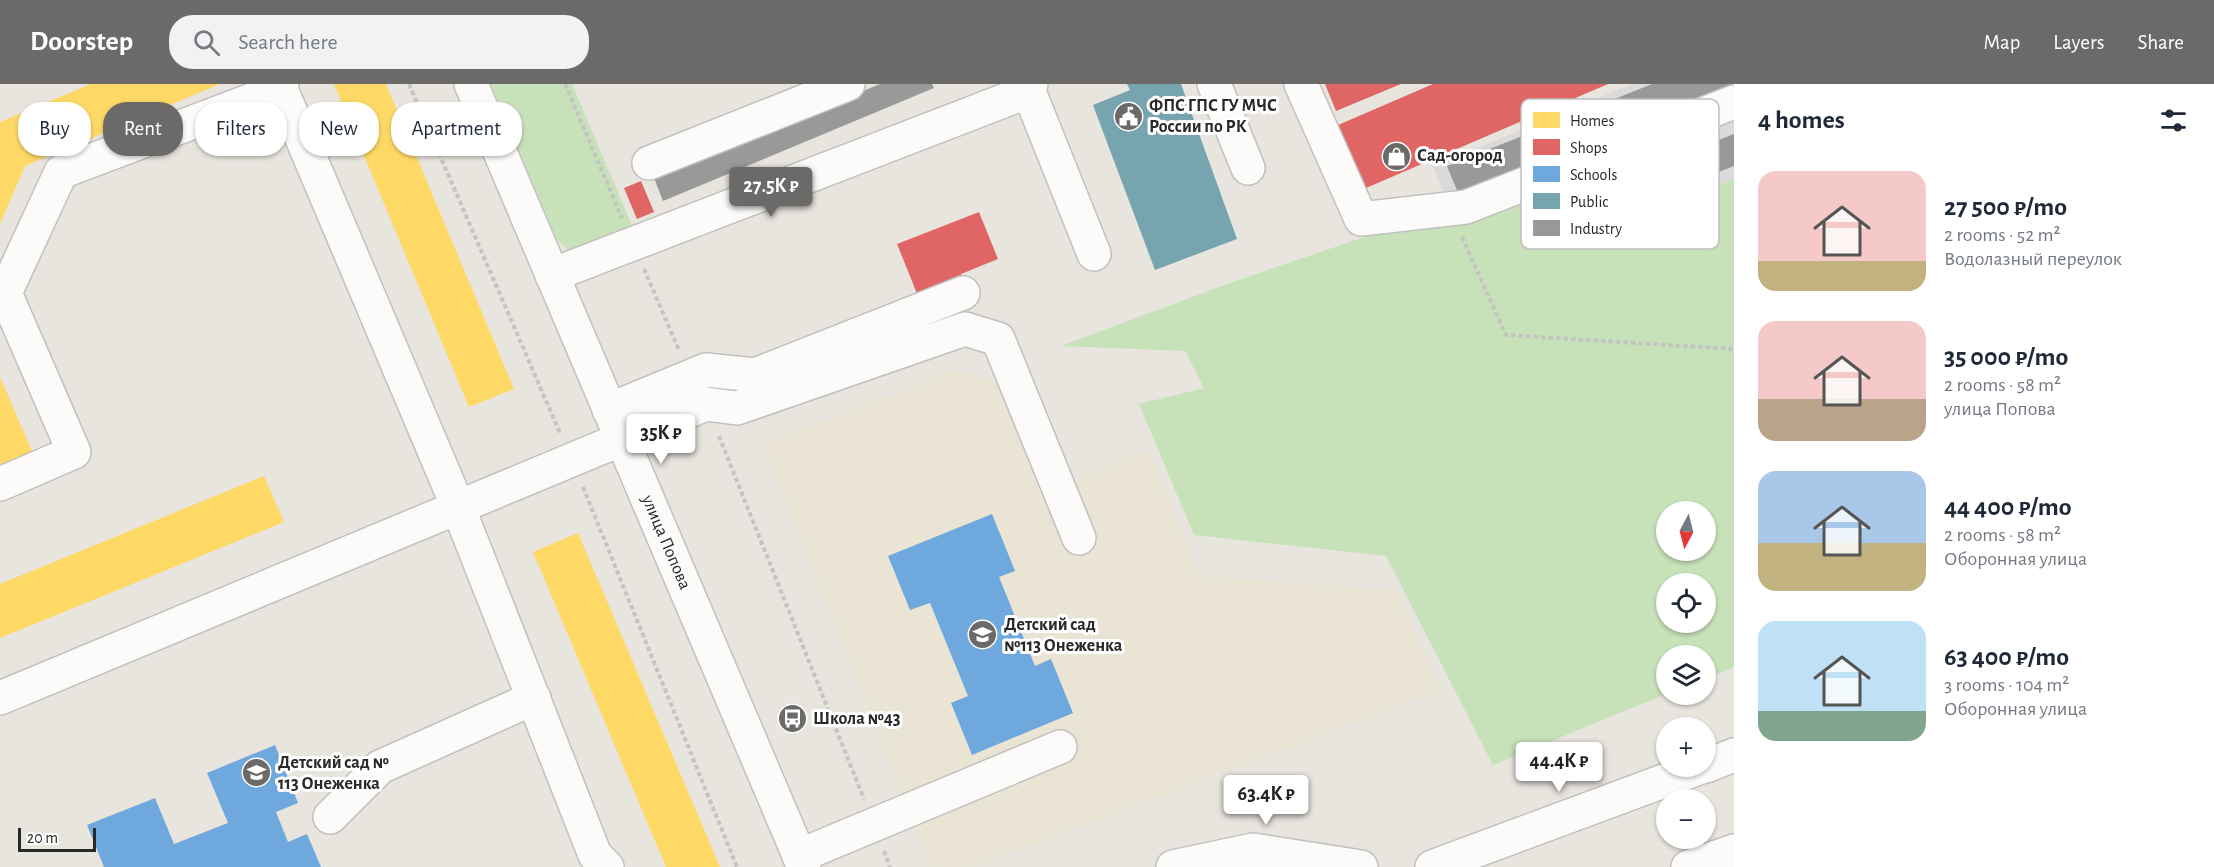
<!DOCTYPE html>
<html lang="en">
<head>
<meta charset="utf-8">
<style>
  :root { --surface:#fff; --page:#f2f2f3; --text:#1f2937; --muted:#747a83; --accent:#6c6a68 }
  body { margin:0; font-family:"Alegreya Sans",sans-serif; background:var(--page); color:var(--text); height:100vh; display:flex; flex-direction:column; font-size:22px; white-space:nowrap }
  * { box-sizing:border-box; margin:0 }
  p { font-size:20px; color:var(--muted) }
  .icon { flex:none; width:33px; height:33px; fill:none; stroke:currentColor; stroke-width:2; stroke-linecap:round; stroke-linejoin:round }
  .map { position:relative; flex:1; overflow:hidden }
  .drawer { display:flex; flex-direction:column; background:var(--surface); width:480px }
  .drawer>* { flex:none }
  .guide { position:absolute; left:18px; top:18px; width:570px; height:54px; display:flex; gap:12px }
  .needle { width:39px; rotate:187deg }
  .buttons { position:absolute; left:1656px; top:417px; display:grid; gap:12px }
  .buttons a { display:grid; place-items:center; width:60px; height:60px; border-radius:50%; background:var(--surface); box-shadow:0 2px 4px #0004; font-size:30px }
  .scale { position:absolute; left:18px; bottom:15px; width:78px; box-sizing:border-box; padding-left:6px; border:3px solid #292929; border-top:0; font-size:16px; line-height:21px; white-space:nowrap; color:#292929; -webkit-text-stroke:4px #fff; paint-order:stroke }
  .price { position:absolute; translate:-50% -51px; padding:0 14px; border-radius:6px; background:#fff; color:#222; font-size:20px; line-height:39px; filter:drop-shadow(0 2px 3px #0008) }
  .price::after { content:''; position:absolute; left:50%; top:36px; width:18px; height:14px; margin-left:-9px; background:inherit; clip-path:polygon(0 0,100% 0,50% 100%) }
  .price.active { background:var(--accent); color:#fff }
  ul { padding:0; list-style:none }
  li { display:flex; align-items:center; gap:18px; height:150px; padding:0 24px }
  li span { display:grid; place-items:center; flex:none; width:168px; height:120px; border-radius:18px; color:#555 }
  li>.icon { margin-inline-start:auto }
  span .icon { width:72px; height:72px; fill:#fffc; stroke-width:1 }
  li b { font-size:26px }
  h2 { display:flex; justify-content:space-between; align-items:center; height:72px; padding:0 24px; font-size:26px }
  .chip { padding:0 21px; border-radius:24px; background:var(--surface); box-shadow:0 2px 4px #0004; font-size:21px; line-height:54px }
  .chip.active { background:var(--accent); color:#fff }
  header { display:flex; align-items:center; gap:36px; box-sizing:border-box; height:84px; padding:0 30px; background:var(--accent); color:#fff }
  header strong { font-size:28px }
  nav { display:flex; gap:33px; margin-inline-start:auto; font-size:21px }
  .search { width:420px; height:54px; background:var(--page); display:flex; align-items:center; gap:15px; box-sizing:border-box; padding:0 21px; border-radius:24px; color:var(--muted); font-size:22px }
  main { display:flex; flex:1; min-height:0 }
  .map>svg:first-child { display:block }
  .industrial { fill:#dbd9da }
  .education { fill:#eae4d4 }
  .green { fill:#c7e1b9; fill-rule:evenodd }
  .homes { fill:#ffd966 }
  .shops { fill:#e06666 }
  .schools { fill:#6fa8dc }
  .public { fill:#76a5af }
  .industry { fill:#999 }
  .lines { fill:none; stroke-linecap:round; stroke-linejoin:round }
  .minor-casing { stroke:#c1c0c0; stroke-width:36 }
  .path { stroke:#c4c4c3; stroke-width:4; stroke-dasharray:4.5 3; stroke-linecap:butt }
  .minor { stroke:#fcfbfa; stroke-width:33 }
  .labels { text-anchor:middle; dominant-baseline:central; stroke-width:6; stroke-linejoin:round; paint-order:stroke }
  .poi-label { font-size:18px; font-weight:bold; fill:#292929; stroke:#fff; text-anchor:start }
  .street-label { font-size:18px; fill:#292929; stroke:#fff }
  .key { fill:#fff; stroke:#bfbfbf; stroke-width:1.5 }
  .key-label { font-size:16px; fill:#292929 }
</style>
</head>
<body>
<header>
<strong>Doorstep</strong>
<div class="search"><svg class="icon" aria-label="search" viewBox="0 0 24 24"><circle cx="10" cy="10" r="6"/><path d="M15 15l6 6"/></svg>Search here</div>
<nav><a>Map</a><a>Layers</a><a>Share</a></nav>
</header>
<main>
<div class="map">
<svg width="1734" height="783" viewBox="0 0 1734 783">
  <rect width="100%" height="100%" fill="#e8e4de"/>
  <!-- industrial -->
  <path class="industrial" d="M1632,0H1734V95L1612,141L1449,124L1433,82Z"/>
  <!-- education -->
  <path class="education" d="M959,285L1007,303L1051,406L1148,366L1200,492L1397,506L1440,607L972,783H931L762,360Z"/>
  <!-- green -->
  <path class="green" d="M491,0H572L636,151L572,169L557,156Z
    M1595,93L1612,141L1734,95V583L1706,595V572H1666V610L1493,681L1386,472L1194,451L1139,320L1204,304L1185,267L1061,262L1230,199L1449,124ZM1666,428H1706V466H1666ZM1666,500H1706V538H1666Z"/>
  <!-- homes -->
  <path class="homes" d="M91,0H220L25,82L0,140V38Z
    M334,0H386L514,305L469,323Z
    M0,293L32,367L0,381Z
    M264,392L284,438L0,554V500Z
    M578,449L720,783H666L533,468Z"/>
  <!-- shops -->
  <path class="shops" d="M1325,0H1401L1336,27Z
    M1433,0H1608L1366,104L1338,41Z
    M641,97L654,128L637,135L624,104Z
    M979,128L998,175L961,190L964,199L920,217L897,160Z"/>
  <!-- schools -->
  <path class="schools" d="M992,430L1015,487L999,493L1035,582L1051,575L1073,629L972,671L951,619L968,612L930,519L910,526L888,472Z
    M275,661L298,719L276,728L288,758L307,750L321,783H104L87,741L155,714L174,760L228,739L207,689Z"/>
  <!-- public -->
  <path class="public" d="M1127,0H1181L1237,155L1155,186L1093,21L1130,6Z"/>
  <!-- industry -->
  <path class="industry" d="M880,0H932L934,4L663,117L654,94Z
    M1652,0H1731L1458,109L1447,82Z
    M1734,50V82L1630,123L1618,95Z"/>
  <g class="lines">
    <defs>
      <g id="minor">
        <path d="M282,0L281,5L458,423L595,771L607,783"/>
        <path id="s1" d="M471,0L804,783"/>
        <path d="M1026,0L1094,170"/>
        <path d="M1214,0L1248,84"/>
        <path d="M1301,0L1361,135L1466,123L1734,18"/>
        <path d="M649,79L848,0"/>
        <path d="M552,191L1029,7L1031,0"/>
        <path d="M609,326L706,286L755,291L963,209"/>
        <path d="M0,400L74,368L5,209L61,88L281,5"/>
        <path d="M0,614L706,320L737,324L965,245L998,255L1079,454"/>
        <path d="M1706,682L1734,671"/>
        <path d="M330,733L380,683L534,614"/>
        <path d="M799,772L1060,663"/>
        <path d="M1173,783L1253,766L1361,783"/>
        <path d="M1432,783L1704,682"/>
        <path d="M1688,783L1734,767"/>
      </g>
    </defs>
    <!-- minor casing -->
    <use href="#minor" class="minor-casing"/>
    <!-- path -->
    <path class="path" d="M409,0L560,349
      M565,0L622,134
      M1462,153L1506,251L1734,265
      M644,185L679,266
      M719,352L864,715
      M583,403L737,783
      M884,767L890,783"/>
    <!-- minor -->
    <use href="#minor" class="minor"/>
  </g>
  <!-- icons -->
  <defs>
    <symbol id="civic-disc" viewBox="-11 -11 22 22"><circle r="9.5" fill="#6c6a68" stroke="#fff"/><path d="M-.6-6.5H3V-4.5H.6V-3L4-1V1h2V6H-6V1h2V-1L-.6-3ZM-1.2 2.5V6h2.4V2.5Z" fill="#fff"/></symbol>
    <symbol id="shop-disc" viewBox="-11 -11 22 22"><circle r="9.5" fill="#6c6a68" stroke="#fff"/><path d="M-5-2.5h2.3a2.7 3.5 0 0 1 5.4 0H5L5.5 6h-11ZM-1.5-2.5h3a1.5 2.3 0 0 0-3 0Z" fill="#fff"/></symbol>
    <symbol id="school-disc" viewBox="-11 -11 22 22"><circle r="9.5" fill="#6c6a68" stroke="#fff"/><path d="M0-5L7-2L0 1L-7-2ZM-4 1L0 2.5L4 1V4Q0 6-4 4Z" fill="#fff"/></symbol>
    <symbol id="bus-disc" viewBox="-11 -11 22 22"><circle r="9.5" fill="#6c6a68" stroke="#fff"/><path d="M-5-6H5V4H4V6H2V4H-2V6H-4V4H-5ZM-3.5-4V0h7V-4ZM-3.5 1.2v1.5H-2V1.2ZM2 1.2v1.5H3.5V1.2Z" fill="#fff"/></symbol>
  </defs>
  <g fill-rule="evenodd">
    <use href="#civic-disc" x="1112" y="16" width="33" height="33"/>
    <use href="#shop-disc" x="1380" y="56" width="33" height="33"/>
    <use href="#school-disc" x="966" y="534" width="33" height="33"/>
    <use href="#bus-disc" x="776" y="618" width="33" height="33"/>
    <use href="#school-disc" x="240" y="672" width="33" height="33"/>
  </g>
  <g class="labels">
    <!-- poi labels -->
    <g class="poi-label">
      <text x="1149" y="22">ФПС ГПС ГУ МЧС<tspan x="1149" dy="21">России по РК</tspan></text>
      <text x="1417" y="72">Сад-огород</text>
      <text x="1004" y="541">Детский сад<tspan x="1004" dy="21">№113 Онеженка</tspan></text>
      <text x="813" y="635">Школа №43</text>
      <text x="278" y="679">Детский сад №<tspan x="278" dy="21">113 Онеженка</tspan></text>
    </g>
    <!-- street labels -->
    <g class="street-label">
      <text stroke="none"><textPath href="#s1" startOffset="498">улица Попова</textPath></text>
    </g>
  </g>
  <!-- legend -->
  <rect x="1521" y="15" width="198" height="150" rx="9" class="key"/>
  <rect x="1533" y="28" width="27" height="16" fill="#ffd966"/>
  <rect x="1533" y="55" width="27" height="16" fill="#e06666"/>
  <rect x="1533" y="82" width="27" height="16" fill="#6fa8dc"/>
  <rect x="1533" y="109" width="27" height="16" fill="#76a5af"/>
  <rect x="1533" y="136" width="27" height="16" fill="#999"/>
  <g class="key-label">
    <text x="1570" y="42">Homes</text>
    <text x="1570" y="69">Shops</text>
    <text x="1570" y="96">Schools</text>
    <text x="1570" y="123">Public</text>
    <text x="1570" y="150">Industry</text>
  </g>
</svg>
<div class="buttons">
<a><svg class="needle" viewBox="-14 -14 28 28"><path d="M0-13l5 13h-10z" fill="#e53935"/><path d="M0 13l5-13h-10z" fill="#747a83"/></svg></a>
<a><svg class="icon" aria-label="locate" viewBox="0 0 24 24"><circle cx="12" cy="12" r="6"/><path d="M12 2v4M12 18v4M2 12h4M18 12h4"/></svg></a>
<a><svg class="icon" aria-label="layers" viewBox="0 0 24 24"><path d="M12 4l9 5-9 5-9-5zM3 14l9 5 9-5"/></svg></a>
<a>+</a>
<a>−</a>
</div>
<div class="scale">20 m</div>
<b class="price active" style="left:771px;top:134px">27.5K ₽</b>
<b class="price" style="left:661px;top:381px">35K ₽</b>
<b class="price" style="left:1559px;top:709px">44.4K ₽</b>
<b class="price" style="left:1266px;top:742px">63.4K ₽</b>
<div class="guide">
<a class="chip">Buy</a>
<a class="chip active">Rent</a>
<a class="chip">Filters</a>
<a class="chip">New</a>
<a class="chip">Apartment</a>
</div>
</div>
<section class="drawer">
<h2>4 homes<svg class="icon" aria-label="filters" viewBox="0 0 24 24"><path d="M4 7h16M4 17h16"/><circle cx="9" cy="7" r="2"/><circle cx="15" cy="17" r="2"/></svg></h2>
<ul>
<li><span style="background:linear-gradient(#f6c9c9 75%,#c2b280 0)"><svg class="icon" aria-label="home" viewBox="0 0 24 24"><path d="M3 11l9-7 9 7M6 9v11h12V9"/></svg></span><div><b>27 500 ₽/mo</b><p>2 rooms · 52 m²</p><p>Водолазный переулок</p></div></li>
<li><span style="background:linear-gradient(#f6c9c9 65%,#b9a48a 0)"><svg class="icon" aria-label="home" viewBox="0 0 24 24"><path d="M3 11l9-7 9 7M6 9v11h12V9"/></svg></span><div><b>35 000 ₽/mo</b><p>2 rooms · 58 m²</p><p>улица Попова</p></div></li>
<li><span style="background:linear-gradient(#a9c7e8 60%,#c2b280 0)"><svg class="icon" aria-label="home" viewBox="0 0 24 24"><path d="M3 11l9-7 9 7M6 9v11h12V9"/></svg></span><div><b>44 400 ₽/mo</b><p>2 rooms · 58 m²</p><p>Оборонная улица</p></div></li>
<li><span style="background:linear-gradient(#bfe0f5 75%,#7fa58c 0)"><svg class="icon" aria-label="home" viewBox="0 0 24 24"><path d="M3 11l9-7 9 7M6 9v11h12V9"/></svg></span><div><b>63 400 ₽/mo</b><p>3 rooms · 104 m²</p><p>Оборонная улица</p></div></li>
</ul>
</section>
</main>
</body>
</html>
